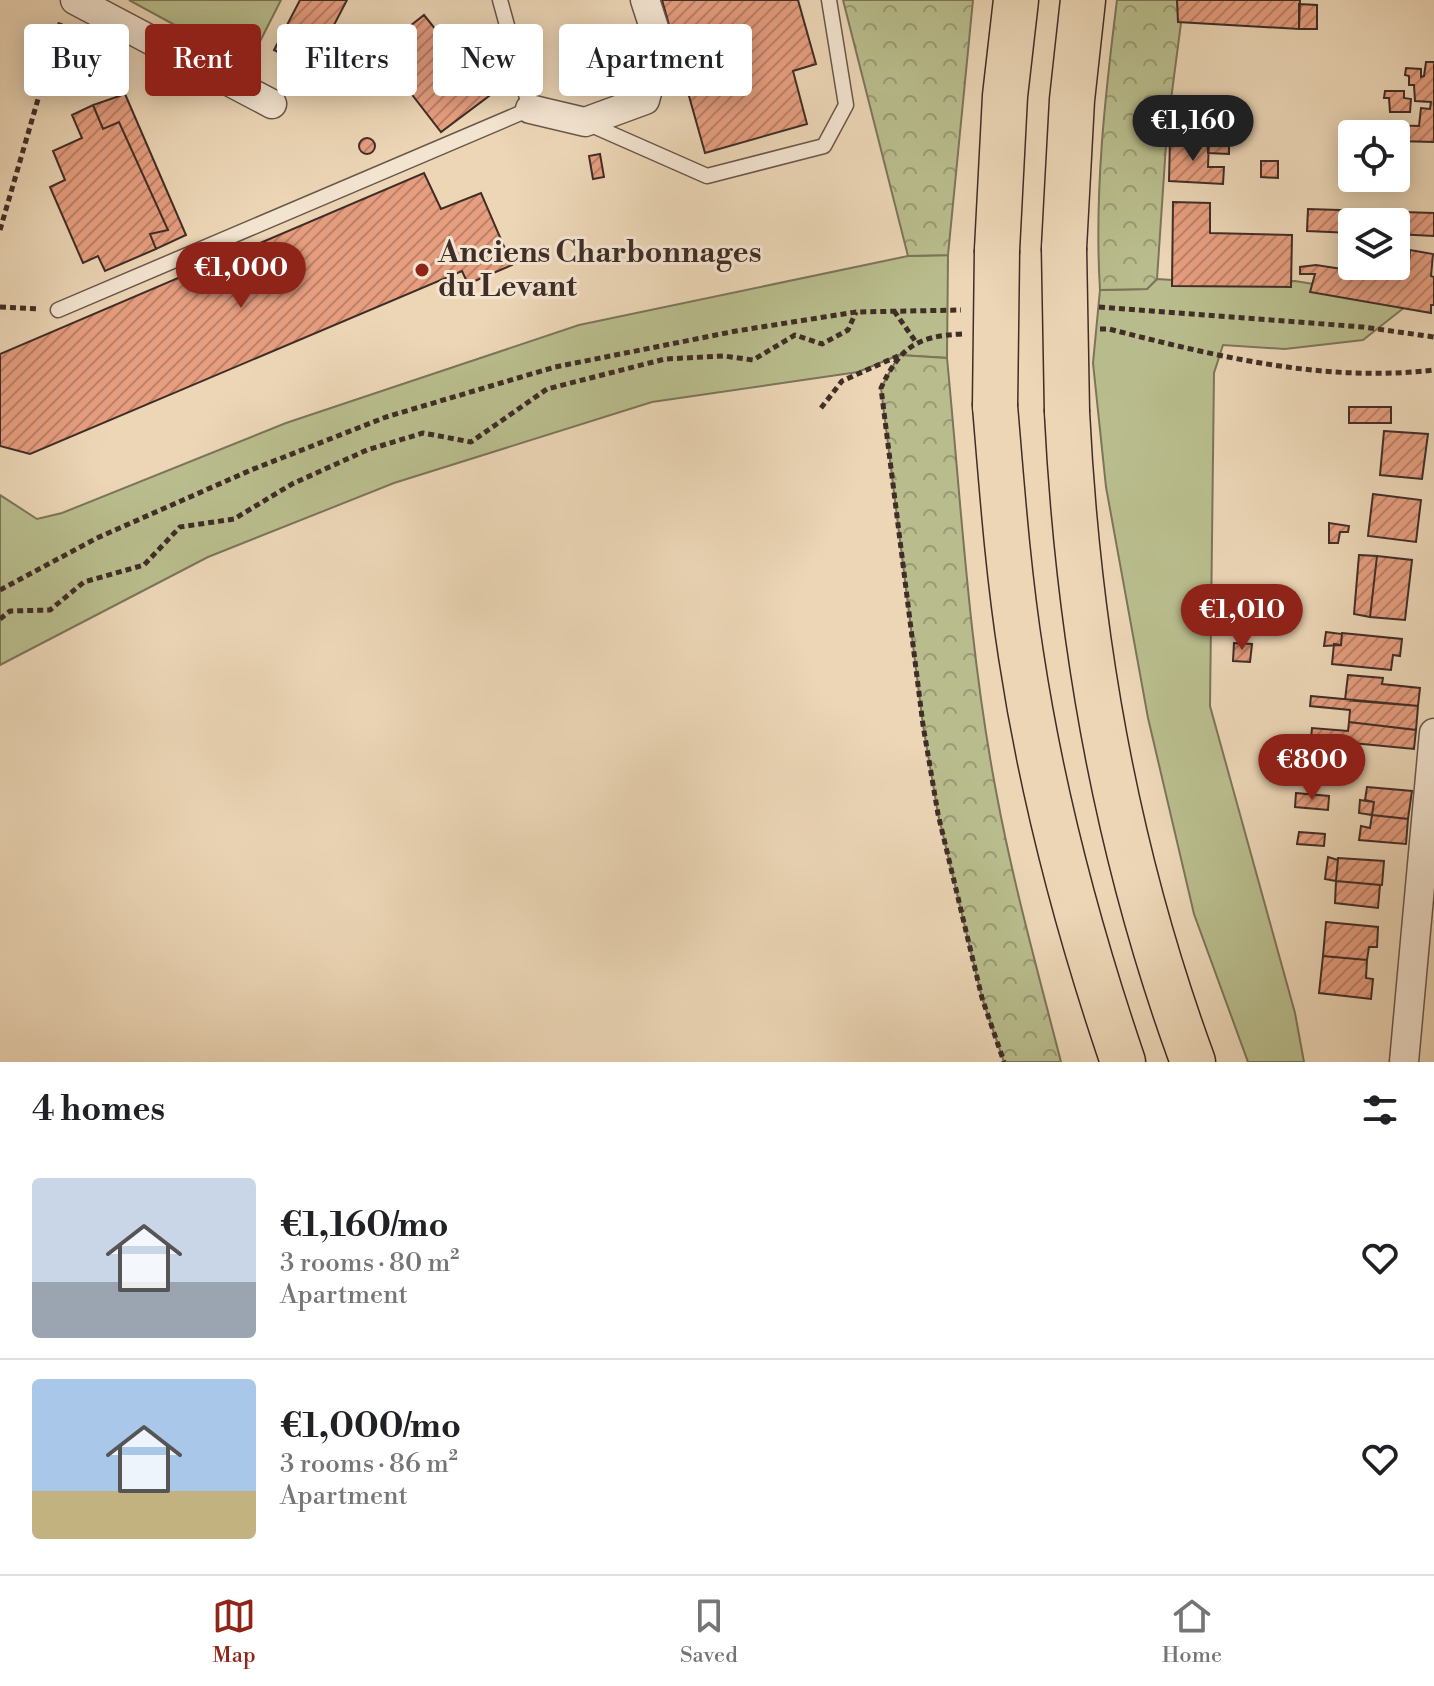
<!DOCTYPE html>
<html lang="en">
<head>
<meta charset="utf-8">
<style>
  :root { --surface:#fff; --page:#f2f2f2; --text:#202124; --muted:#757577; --line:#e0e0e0; --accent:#8f2418 }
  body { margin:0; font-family:"Libre Bodoni",serif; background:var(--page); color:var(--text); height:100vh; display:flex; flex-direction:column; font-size:30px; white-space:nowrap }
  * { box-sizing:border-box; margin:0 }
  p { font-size:26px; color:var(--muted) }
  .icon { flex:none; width:44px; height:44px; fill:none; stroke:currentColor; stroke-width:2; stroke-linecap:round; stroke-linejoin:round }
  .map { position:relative; height:1062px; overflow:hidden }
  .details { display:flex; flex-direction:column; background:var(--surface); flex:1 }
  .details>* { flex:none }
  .banner { position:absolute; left:24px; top:24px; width:800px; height:72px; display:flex; gap:16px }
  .buttons { position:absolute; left:1338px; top:120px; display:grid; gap:16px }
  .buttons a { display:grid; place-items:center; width:72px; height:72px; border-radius:8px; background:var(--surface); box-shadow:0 4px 20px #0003; font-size:40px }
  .price { position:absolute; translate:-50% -68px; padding:0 18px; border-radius:28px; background:var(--accent); color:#fff; font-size:26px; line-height:52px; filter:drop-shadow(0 2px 4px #0008) }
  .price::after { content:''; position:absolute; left:50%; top:48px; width:24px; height:18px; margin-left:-12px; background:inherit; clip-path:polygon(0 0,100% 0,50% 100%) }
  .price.selected { background:#222; color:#fff }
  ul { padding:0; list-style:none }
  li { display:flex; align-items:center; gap:24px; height:200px; padding:0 32px }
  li+li { border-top:2px solid var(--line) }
  li span { display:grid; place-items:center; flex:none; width:224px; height:160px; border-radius:8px; color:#555 }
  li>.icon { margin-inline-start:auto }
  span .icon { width:96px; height:96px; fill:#fffc; stroke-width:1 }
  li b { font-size:34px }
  h2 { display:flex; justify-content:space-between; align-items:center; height:96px; padding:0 32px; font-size:34px }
  .chip { padding:0 28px; border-radius:8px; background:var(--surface); box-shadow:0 4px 20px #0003; font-size:28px; line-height:72px }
  .chip.selected { background:var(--accent); color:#fff }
  .menu { display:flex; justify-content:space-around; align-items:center; height:112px; border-top:2px solid var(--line); background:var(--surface); font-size:22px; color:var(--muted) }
  .menu a { display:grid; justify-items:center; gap:4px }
  .menu .selected { color:var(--accent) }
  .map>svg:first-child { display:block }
  .green { fill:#b9bd8d; stroke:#7c755a; stroke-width:2 }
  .forest { fill:url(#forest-crowns); stroke:#7c755a; stroke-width:2 }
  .building { fill:url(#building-hatch); stroke:#3f2d27; stroke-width:2 }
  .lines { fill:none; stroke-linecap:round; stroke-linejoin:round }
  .service-casing { stroke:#6a574b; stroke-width:17 }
  .minor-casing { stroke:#6a574b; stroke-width:31 }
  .motorway-casing { stroke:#3f2d27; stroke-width:47 }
  .path { stroke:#3f2d27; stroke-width:5; stroke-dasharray:6 4; stroke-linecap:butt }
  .service { stroke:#f3e4d0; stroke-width:14 }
  .minor { stroke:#f3e4d0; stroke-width:28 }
  .motorway { stroke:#ecd6b6; stroke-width:44 }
  .motorway-bridge-casing { stroke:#3f2d27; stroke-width:47; stroke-linecap:butt }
  .motorway-bridge { stroke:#ecd6b6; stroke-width:44 }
  .poi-dot { fill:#8f2418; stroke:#f3e4d0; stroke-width:3 }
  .labels { text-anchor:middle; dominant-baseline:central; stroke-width:6; stroke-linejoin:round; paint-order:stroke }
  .poi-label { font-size:30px; font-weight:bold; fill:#3f2d27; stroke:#f3e4d0; text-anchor:start }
</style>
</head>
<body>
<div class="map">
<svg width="1434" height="1062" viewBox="0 0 1434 1062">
  <defs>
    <pattern id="forest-crowns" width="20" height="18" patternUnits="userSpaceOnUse" patternTransform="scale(2)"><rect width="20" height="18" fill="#b9bd8d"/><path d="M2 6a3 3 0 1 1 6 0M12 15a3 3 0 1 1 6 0" fill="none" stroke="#989a73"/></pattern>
    <pattern id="building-hatch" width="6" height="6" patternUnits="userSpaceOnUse" patternTransform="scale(2)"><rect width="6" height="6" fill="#e69e7f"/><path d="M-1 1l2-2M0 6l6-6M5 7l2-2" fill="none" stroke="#bc8168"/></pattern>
  </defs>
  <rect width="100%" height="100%" fill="#ecd6b6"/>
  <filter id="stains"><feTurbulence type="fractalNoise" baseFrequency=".0025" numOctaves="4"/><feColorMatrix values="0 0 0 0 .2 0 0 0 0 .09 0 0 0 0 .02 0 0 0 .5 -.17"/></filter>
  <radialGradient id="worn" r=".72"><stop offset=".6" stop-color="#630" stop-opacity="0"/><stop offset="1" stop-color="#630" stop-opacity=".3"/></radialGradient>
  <!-- green -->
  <path class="green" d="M129,0H281L248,65Z
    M948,255L947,358L899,355L858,372L652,402L394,483L208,557L0,665V495L37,519L62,513L286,423L579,325L908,256Z
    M1157,279L1203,282L1295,281L1338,288L1405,307L1363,340L1285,349L1223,345L1214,373L1210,706L1295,1013L1304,1062H1248L1194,914L1148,718L1106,487L1093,363L1100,290L1147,289Z"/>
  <!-- forest -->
  <path class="forest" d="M843,0H973L948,255L908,256Z
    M1117,0H1184L1167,130L1157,279L1147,289L1100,290C1094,194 1105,96 1117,0Z
    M899,355L947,358C961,503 969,649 996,791C1013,883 1038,972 1061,1062H1004L982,998L938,814L923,725L881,388Z"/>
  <!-- building -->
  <path class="building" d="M300,0H347L311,69L274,50Z
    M662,0H798L816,64L793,71L807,124L705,153Z
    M1177,0H1300L1299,29L1178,22Z
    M1299,4L1317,5V29H1299Z
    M424,15L489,96L441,132L396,74L388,79L371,57Z
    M1426,62H1434V142L1396,141V134H1387V125L1419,126L1421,108L1430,109L1431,102L1415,101L1414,85H1409V76L1405,75L1406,68L1421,69V77L1424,76Z
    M1385,91H1404V98L1411,99L1410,112H1390L1389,98H1384Z
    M125,94L186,235L156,249L150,234L168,230L119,122L103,129L93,105Z
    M93,105L103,129L119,122L168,230L150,234L156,249L105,271L98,256L83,263L50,187L65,180L53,151L82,138L72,115Z
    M1207,133H1229V154L1208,153Z
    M359 146a8 8 0 1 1 16 0a8 8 0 1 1-16 0Z
    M1170,139L1209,140L1208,167H1224L1223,184L1169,181Z
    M600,154L604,177L593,179L589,156Z
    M1261,161H1278V178L1261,177Z
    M424,173L441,209L481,193L512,265L468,284L462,271L30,454L0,446V354Z
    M1173,202L1210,203V233L1292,235L1291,287L1172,286Z
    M1308,209L1434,213V236L1396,234V222H1352V233L1307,231Z
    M1410,250L1433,254L1431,276L1434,277V305H1431V313L1310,292L1315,274H1300V267L1316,265L1401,278V274H1408Z
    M1349,407H1391V423H1349Z
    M1384,431L1428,434L1422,479L1380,475Z
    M1373,494L1421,500L1416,542L1368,536Z
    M1329,523L1349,526L1348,532H1340L1338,543H1329Z
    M1359,555L1377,556L1370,617L1354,614Z
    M1377,556L1412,560L1405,620L1370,617Z
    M1326,632L1342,634L1341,645L1324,646Z
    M1342,633L1402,639L1400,656L1393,655L1391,670L1332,664L1334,644L1341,645Z
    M1234,643L1252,644L1250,662L1233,661Z
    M1348,675L1383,678L1382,684L1420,688L1418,706L1345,700Z
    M1311,696L1418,706L1416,730L1349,722L1350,710L1310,706Z
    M1349,722L1416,730L1414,749L1311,739L1312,728L1348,731Z
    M1367,787L1412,791L1408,819L1372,815L1374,802L1365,800Z
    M1296,793L1329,796L1328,810L1295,807Z
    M1360,800L1374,802L1372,815L1359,813Z
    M1372,815L1408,819L1406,844L1359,840L1361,826L1370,828Z
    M1299,832L1325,834L1324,846L1297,844Z
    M1328,857L1338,860L1336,881L1325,879Z
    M1338,858L1384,861L1382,885L1336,881Z
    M1336,881L1380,885L1378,908L1335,903Z
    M1326,922L1378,927L1377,947H1369L1367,960L1323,956Z
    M1323,956L1367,960L1366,978L1373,979L1371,999L1319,993Z"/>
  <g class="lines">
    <defs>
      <path id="service" d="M589,124L707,176L824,146L846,105L829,0
        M58,310L530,109L500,0"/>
      <path id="minor" d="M75,0L272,104
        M530,109L585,122L645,100L660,46L645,0
        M1404,1062L1434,733"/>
      <path id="motorway" d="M1064,248L1072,100L1083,0
        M997,250L1005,96L1016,0
        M995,406C1002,489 1008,572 1021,655C1042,793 1078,930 1123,1062
        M1067,412C1078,634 1116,853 1193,1062"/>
    </defs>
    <!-- service casing -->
    <use href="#service" class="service-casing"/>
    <!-- minor casing -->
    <use href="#minor" class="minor-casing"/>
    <!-- motorway casing -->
    <use href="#motorway" class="motorway-casing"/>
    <!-- path -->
    <path class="path" d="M0,230L61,20
      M0,307L39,309
      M1099,307L1363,327L1434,337
      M894,311L916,342
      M1100,329H1109C1215,356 1324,383 1434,370
      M962,334C917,336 900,347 881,388L923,725L938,814L982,998L1004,1062
      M821,408L842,381L898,356
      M0,590L97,538L251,470L386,417L555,367L736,331L856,312L961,310
      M0,619L10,611L50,610L84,582L144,565L180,527L234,519L292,484L367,450L423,433L471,442L547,389L665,359L724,356L753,360L795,335L822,344L848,330L856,312"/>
    <!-- service -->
    <use href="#service" class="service"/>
    <!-- minor -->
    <use href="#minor" class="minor"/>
    <!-- motorway -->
    <use href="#motorway" class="motorway"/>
    <defs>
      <path id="motorway-bridge" d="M1064,248L1067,412
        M995,406L997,250"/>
    </defs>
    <!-- motorway-bridge casing -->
    <use href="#motorway-bridge" class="motorway-bridge-casing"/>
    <!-- motorway-bridge -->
    <use href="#motorway-bridge" class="motorway-bridge"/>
  </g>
  <!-- markers -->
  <circle class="poi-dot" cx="422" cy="270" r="8"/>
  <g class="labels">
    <!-- poi labels -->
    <g class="poi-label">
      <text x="438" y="253">Anciens Charbonnages<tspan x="438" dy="34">du Levant</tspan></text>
    </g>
  </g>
  <rect width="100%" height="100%" filter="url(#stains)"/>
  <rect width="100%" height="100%" fill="url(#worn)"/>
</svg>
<div class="buttons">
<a><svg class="icon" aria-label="locate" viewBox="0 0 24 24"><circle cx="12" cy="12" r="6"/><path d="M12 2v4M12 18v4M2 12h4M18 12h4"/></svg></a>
<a><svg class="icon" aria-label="layers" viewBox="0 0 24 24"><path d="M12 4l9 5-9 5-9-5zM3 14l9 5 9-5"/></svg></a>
</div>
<b class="price selected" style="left:1193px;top:163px">€1,160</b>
<b class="price" style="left:241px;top:310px">€1,000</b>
<b class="price" style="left:1242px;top:652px">€1,010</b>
<b class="price" style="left:1312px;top:802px">€800</b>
<div class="banner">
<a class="chip">Buy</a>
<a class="chip selected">Rent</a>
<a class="chip">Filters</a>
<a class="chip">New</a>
<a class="chip">Apartment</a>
</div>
</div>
<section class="details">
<h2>4 homes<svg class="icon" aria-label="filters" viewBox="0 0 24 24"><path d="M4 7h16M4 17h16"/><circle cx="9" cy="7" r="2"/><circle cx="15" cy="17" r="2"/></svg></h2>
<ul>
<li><span style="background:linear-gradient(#c9d6e8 65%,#9aa5b1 0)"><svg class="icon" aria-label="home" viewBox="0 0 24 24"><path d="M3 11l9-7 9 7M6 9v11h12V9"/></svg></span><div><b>€1,160/mo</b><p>3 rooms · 80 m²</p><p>Apartment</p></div><svg class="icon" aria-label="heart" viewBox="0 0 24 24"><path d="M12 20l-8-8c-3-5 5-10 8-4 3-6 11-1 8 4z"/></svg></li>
<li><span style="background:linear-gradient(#a9c7e8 70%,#c2b280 0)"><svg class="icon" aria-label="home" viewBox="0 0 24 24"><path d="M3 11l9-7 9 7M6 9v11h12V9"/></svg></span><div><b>€1,000/mo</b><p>3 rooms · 86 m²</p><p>Apartment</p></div><svg class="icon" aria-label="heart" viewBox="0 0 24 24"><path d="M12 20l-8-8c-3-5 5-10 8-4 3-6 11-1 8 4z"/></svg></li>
</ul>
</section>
<nav class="menu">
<a class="selected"><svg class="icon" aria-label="map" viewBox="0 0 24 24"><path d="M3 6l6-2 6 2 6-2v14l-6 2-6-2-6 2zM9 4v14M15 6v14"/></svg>Map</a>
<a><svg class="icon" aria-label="saved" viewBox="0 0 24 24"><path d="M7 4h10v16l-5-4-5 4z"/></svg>Saved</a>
<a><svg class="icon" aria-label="home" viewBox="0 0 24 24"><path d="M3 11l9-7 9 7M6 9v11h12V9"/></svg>Home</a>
</nav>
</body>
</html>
